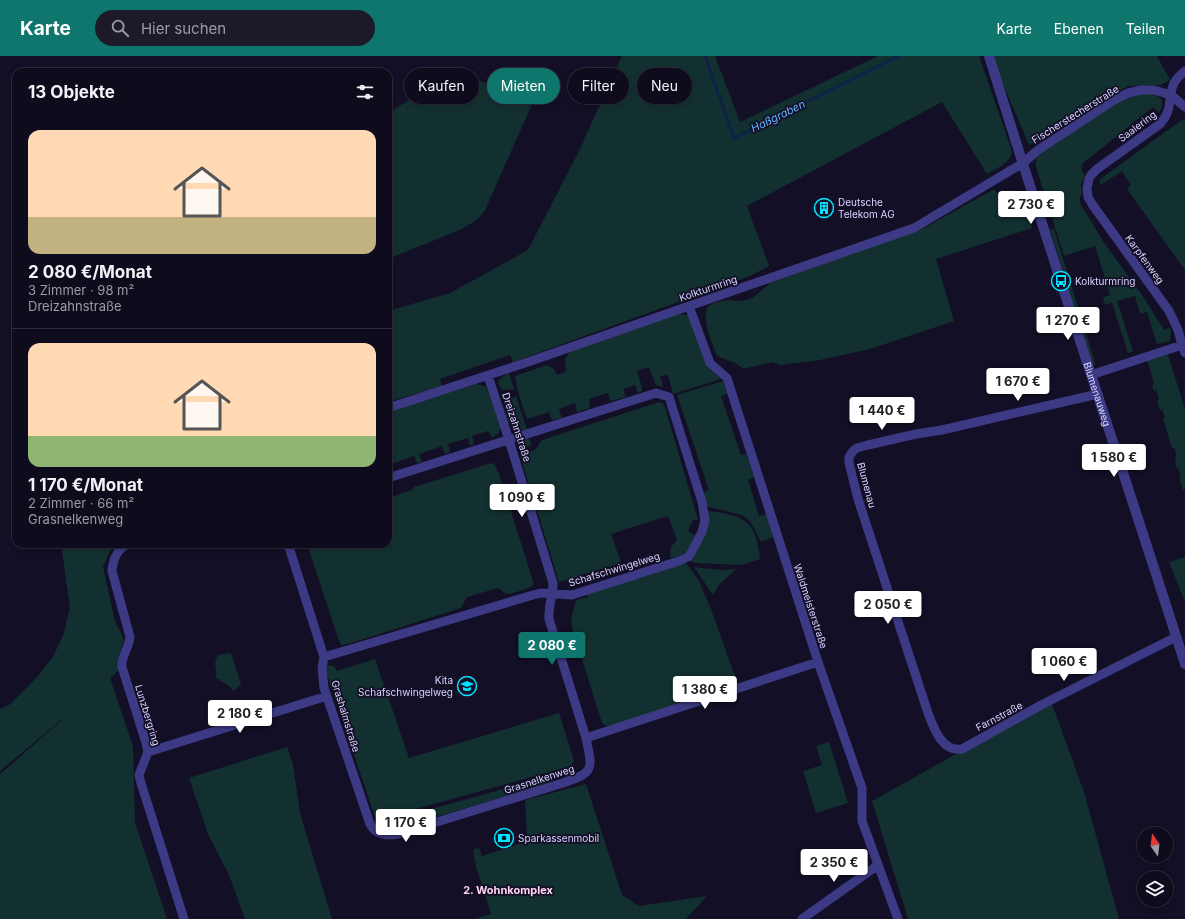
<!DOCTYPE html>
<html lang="de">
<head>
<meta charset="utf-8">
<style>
  :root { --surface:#0e0b1c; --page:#1c1929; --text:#f1f3f6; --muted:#9b9ba3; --line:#2e2b3b; --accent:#0f766e }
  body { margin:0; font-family:Inter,sans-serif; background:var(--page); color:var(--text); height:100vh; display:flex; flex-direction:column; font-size:15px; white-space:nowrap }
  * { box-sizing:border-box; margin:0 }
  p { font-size:13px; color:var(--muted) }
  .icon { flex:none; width:22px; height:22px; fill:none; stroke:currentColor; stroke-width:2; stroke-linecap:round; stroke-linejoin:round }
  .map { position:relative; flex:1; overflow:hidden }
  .panel { position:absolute; left:12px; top:12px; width:380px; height:480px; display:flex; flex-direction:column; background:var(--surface); border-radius:12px; box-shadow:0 2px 6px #0003,0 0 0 1px var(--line) }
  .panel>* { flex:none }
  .hud { position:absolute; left:404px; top:12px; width:380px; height:36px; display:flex; gap:8px }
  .needle { width:26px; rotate:346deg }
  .controls { position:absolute; left:1137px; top:771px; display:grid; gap:8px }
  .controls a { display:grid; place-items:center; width:36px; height:36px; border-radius:50%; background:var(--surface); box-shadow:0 2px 6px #0003,0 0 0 1px var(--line); font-size:20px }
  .price { position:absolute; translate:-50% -34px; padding:0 9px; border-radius:4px; background:#fff; color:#222; font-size:13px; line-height:26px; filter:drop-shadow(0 1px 2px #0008) }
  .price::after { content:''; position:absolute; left:50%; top:24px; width:12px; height:9px; margin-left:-6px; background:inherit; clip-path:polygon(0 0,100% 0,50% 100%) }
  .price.active { background:var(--accent); color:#fff }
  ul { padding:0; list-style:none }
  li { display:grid; align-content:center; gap:8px; height:212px; padding:0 16px }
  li+li { border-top:1px solid var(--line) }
  li span { display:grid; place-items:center; height:124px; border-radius:12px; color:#555 }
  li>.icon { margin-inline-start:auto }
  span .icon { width:72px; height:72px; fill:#fffc; stroke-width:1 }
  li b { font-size:17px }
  h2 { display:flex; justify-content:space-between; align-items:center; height:48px; padding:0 16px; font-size:17px }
  .chip { padding:0 14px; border-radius:18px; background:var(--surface); box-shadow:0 2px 6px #0003,0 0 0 1px var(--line); font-size:14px; line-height:36px }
  .chip.active { background:var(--accent); color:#fff }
  header { display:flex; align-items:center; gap:24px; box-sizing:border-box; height:56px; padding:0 20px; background:var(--accent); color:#fff }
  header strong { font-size:19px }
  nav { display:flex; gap:22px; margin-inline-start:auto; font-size:14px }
  .search { width:280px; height:36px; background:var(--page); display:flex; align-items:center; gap:10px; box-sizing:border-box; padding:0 14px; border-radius:22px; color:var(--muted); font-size:15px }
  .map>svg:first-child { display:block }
  .green { fill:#12302f }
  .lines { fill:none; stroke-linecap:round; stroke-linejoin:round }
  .stream { stroke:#0c2248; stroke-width:3 }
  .minor { stroke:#3d3a85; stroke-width:9 }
  .tertiary { stroke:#3d3a85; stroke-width:10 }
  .labels { text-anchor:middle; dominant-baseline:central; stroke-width:3.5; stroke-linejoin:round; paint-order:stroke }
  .street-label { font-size:10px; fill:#d9d4ff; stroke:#130f26 }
  .poi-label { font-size:10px; fill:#d9d4ff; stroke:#130f26; text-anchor:start }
  .water-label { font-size:11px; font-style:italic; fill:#62b6ff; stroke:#130f26 }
  .neighbourhood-label { font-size:11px; font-weight:bold; fill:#ffd6f0; stroke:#130f26 }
</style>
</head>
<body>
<header>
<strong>Karte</strong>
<div class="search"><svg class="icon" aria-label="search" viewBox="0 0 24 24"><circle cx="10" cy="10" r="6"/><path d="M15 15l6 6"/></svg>Hier suchen</div>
<nav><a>Karte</a><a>Ebenen</a><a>Teilen</a></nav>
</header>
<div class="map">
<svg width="1185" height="863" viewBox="0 0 1185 863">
  <rect width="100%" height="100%" fill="#130f26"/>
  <!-- green -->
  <path class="green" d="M622,0H715L740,66L878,0H979L1012,95C1010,108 997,112 987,118L942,46L747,150L769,210L750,220L513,306L510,299L440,323L442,330L388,346V255L450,237L528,194L579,95Z
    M994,0H1157L1170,24L1160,29L1128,30L1037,86L1029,89L1000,21Z
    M458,21L471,22L534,44L485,154L478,163L462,173L388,203V57L440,25Z
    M1147,37C1160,40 1167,43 1159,57L1153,51L1083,107L1081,113L1085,120L1081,128L1082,139L1080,140V147L1103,185L1144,242L1164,274L1170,271L1171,276L1170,285L1157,288L1147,256L1140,258L1135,240L1117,245L1133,295L1128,297L1112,247L1105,249L1103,241L1110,239L1095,190L1064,200L1036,111V102L1046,93L1119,45L1132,38Z
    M1183,63L1185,66V214L1127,133L1131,129L1122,115L1101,129L1099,124Z
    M994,133L998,139C1002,137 1008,133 1013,135C1023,138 1029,163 1032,172L936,203L954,265L870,293L820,304L780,309L773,306L743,313L735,307L717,300C711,284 703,268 707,251L716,246L728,244L743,245L754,241L770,227L926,171Z
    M1050,173H1054L1096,310L1091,305Z
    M678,258L688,259L694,270L709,312L721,323L673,338L668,319L660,320L663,331L656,329L649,311L637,315L642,331V335L638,337L635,329L623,333L626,341L610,345L608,337L589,343L590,352L577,356L575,347L559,353L562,362L552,364L549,356L527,363L518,336L515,320L547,309L554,313L557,319L566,316L565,303L571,294Z
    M1168,299L1185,353V433L1183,434L1179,421L1181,420L1178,411L1176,412L1175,407L1176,406L1175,401L1177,400L1174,392H1172L1163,363L1165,362L1162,353L1160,354L1157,345L1159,344L1156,334L1154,335L1152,331L1154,327L1147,304Z
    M509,317L514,333L507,334L501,333L498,326L502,321Z
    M723,325L727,338L721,340L741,399L746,398L754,421L748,424L759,460L766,458L774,481L761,486L750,465L742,459L705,450L703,437L709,434L677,339Z
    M478,328L486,331L488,336L501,372L498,378L492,382L488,375L472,380L474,388L470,389L468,382L448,388L450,396L445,398L442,390L419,398L422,406L417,407L414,400L388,409V354Z
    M516,340L527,374H518L512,372C508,366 502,353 507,346C509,344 514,342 516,340Z
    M659,346L664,348L698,464H693L688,475L695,480C688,494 687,500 670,502L671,491L677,484L668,460L611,478L621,507L559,526L520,399L535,394L542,384Z
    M527,381L530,384L532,389L519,394V387Z
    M491,407L495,409L499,418L534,528C527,534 514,537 506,538L498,532L467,541L461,552L351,587L343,589H341L338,582L307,488H388V442L412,434L414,431Z
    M707,455C720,456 745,459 752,473C757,481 759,493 760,503L742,509L695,507L689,504Z
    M61,488H113L103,511L115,565L124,584L118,602L122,611L110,622L133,690L135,767L167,863H0V718L78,650L0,715V653L9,649L38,620L54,599L64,577L70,551Z
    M1185,501V546L1169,506Z
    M686,507L698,523L711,553L738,629L611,670H606L602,667L573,575L571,563L576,544L588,541L587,538Z
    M694,511L722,514L736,513L718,530L713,539Z
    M231,597L241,628L234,635L229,630L216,622C218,612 212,611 218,599Z
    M375,603L409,702L559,657L574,705L571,710L376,764L327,619V609L334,610L337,615Z
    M1051,645L1084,736L1119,863H908L872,745Z
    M829,686L848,747L816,757L803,715L822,709L816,690Z
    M287,691L293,708L300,757L332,863H245L229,819L208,778L189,722Z
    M553,724L539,730L403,771C395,772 385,774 380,767L525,727L536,725Z
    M586,728L622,839L639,850L707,840L686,863H475L491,858L476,810L473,794L479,792L482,800L522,787L523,785L527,782L525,744Z"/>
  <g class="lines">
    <!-- stream -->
    <path class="stream" d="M705,0L734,82L899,0"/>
    <!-- minor -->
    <path class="minor" d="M689,250L710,307L727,322L818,606L862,732V765L898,863
      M1182,289L1178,274L1169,255L1092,148L1088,141L1087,132L1089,123L1091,119L1097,113L1160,68C1174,52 1167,43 1174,27C1177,22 1181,18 1185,15
      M1091,319L1182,289L1185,297
      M1098,338L942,374L916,378L868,389L857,392L853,395L849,401V407L858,443L928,657C934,673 942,696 962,693L1043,648L1176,581
      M388,352L528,306L914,172L1023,107L1038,94L1114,44L1128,37L1141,34H1154L1171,39L1185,51
      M128,488C117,493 113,503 112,515L130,581C129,592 121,600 122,611L146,687L148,696L139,719L141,727L184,863
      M288,488L324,601L322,612L324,632L370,768C376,779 387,780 398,778L563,727C594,716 593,715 586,682L549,563C548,550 553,540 553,527L509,384L488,320
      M324,601L533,539L541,537L572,539L679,505L688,501L691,497L702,476L705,464L702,446L669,341L656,337L388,422
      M586,682L818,606
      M148,696L327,640
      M802,863L878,809"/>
    <!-- tertiary -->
    <path class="tertiary" id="s1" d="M989,0C1052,203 1120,405 1185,608"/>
  </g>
  <!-- icons -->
  <defs>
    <symbol id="building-ring" viewBox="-11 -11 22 22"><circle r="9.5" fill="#130f26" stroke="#00e5ff" stroke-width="1.5"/><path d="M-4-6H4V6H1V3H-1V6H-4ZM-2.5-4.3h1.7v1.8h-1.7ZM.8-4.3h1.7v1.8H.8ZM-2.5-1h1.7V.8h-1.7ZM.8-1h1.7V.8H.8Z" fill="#00e5ff"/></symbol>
    <symbol id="bus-ring" viewBox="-11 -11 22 22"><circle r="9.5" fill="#130f26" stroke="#00e5ff" stroke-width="1.5"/><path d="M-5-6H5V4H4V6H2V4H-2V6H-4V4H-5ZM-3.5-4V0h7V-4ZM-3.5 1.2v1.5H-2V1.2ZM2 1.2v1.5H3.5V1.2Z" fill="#00e5ff"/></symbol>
    <symbol id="school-ring" viewBox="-11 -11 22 22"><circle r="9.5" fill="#130f26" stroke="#00e5ff" stroke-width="1.5"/><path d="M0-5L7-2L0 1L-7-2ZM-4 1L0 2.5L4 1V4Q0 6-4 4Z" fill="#00e5ff"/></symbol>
    <symbol id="bank-ring" viewBox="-11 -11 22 22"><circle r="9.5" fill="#130f26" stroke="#00e5ff" stroke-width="1.5"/><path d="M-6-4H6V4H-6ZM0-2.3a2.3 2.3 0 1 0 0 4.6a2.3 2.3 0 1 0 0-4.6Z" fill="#00e5ff"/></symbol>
  </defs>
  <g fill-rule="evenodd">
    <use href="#building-ring" x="813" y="141" width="22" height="22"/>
    <use href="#bus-ring" x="1050" y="214" width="22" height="22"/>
    <use href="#school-ring" x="456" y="619" width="22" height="22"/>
    <use href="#bank-ring" x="493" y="771" width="22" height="22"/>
  </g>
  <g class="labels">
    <!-- street labels -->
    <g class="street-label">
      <text transform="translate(1075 58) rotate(-32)">Fischerstecherstraße</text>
      <text transform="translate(1137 70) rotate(-37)">Saalering</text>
      <text transform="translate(1145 203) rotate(54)">Karpfenweg</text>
      <text transform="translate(708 232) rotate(-19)">Kolkturmring</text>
      <text stroke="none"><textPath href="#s1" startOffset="355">Blumenauweg</textPath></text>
      <text transform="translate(517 371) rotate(72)">Dreizahnstraße</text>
      <text transform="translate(867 429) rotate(75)">Blumenau</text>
      <text transform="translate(614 513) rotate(-17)">Schafschwingelweg</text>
      <text transform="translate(811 550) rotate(72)">Waldmeisterstraße</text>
      <text transform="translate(148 659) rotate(73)">Lunzbergring</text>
      <text transform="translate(346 660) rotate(73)">Grashalmstraße</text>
      <text transform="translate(999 660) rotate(-28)">Farnstraße</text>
      <text transform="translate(539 723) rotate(-18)">Grasnelkenweg</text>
    </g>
    <!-- poi labels -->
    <g class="poi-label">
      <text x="838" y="146">Deutsche<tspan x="838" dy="12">Telekom AG</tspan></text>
      <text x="1075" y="225">Kolkturmring</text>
      <text x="453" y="624" text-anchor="end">Kita<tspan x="453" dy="12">Schafschwingelweg</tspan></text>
      <text x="518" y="782">Sparkassenmobil</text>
    </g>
    <!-- water labels -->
    <g class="water-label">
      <text transform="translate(778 60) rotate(-26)">Haßgraben</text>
    </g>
    <!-- neighbourhood labels -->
    <g class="neighbourhood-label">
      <text x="508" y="834">2. Wohnkomplex</text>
    </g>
  </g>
</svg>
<div class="controls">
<a><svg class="needle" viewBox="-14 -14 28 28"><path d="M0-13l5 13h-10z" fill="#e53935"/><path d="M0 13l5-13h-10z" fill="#9b9ba3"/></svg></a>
<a><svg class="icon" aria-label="layers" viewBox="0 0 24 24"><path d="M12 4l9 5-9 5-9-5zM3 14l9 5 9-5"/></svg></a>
</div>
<b class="price" style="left:1031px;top:169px">2 730 €</b>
<b class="price" style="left:1068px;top:285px">1 270 €</b>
<b class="price" style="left:1018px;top:346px">1 670 €</b>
<b class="price" style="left:882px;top:375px">1 440 €</b>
<b class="price" style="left:1114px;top:422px">1 580 €</b>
<b class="price" style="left:522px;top:462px">1 090 €</b>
<b class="price" style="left:888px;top:569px">2 050 €</b>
<b class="price active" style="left:552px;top:610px">2 080 €</b>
<b class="price" style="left:1064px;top:626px">1 060 €</b>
<b class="price" style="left:705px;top:654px">1 380 €</b>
<b class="price" style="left:240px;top:678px">2 180 €</b>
<b class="price" style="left:406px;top:787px">1 170 €</b>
<b class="price" style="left:834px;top:827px">2 350 €</b>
<div class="hud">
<a class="chip">Kaufen</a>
<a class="chip active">Mieten</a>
<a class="chip">Filter</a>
<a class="chip">Neu</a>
</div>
<section class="panel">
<h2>13 Objekte<svg class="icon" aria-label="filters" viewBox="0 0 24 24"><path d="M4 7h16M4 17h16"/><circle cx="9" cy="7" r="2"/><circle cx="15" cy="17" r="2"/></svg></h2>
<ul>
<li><span style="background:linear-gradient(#ffd9b3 70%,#c2b280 0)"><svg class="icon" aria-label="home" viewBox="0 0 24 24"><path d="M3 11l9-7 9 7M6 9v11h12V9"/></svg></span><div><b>2 080 €/Monat</b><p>3 Zimmer · 98 m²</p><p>Dreizahnstraße</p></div></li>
<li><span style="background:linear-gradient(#ffd9b3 75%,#8fb573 0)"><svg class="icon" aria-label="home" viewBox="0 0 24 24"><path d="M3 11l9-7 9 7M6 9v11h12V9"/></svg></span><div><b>1 170 €/Monat</b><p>2 Zimmer · 66 m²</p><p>Grasnelkenweg</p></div></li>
</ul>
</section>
</div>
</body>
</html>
